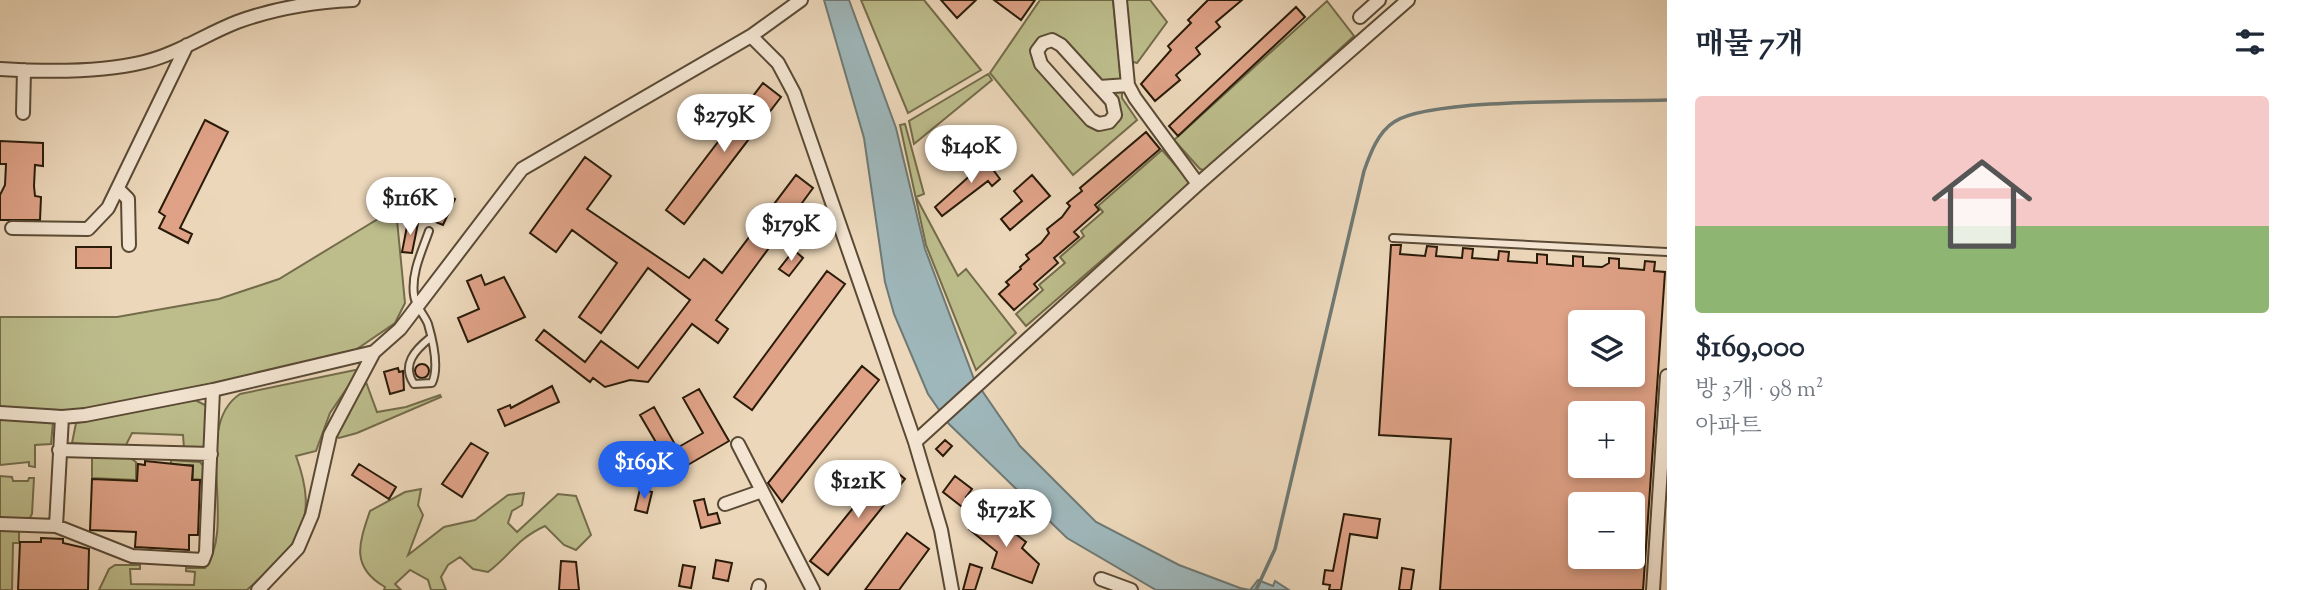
<!DOCTYPE html>
<html lang="ko">
<head>
<meta charset="utf-8">
<style>
  :root { --surface:#fff; --page:#f6f6f7; --text:#1f2937; --muted:#747a83; --accent:#2563eb }
  body { margin:0; font-family:"Sorts Mill Goudy","Noto Serif KR",serif; background:var(--page); color:var(--text); height:100vh; display:flex; flex-direction:column; font-size:26px; white-space:nowrap }
  * { box-sizing:border-box; margin:0 }
  p { font-size:23px; color:var(--muted) }
  .icon { flex:none; width:38px; height:38px; fill:none; stroke:currentColor; stroke-width:2; stroke-linecap:round; stroke-linejoin:round }
  .map { position:relative; flex:1; overflow:hidden }
  .drawer { display:flex; flex-direction:column; background:var(--surface); width:630px }
  .drawer>* { flex:none }
  .controls { position:absolute; left:1568px; top:310px; display:grid; gap:14px }
  .controls a { display:grid; place-items:center; width:77px; height:77px; border-radius:7px; background:var(--surface); box-shadow:0 4px 10px #0003; font-size:35px }
  .price { position:absolute; translate:-50% -60px; padding:0 16px; border-radius:24px; background:#fff; color:#222; font-size:23px; line-height:46px; filter:drop-shadow(0 2px 4px #0008) }
  .price::after { content:''; position:absolute; left:50%; top:42px; width:21px; height:16px; margin-left:-10px; background:inherit; clip-path:polygon(0 0,100% 0,50% 100%) }
  .price.selected { background:var(--accent); color:#fff }
  ul { padding:0; list-style:none }
  li { display:grid; align-content:center; gap:14px; height:371px; padding:0 28px }
  li span { display:grid; place-items:center; height:217px; border-radius:7px; color:#555 }
  li>.icon { margin-inline-start:auto }
  span .icon { width:126px; height:126px; fill:#fffc; stroke-width:1 }
  li b { font-size:30px }
  h2 { display:flex; justify-content:space-between; align-items:center; height:84px; padding:0 28px; font-size:30px }
  main { display:flex; flex:1; min-height:0 }
  .map>svg:first-child { display:block }
  .green { fill:#bdbd8c; stroke:#736c4a; stroke-width:2 }
  .water { fill:#9eb7bb; stroke:#6f7974; stroke-width:2 }
  .lines { fill:none; stroke-linecap:round; stroke-linejoin:round }
  .stream { stroke:#6f7974; stroke-width:3.5 }
  .building { fill:#dfa287; stroke:#291b09; stroke-width:2; fill-rule:evenodd }
  .lane-casing { stroke:#5a4a35; stroke-width:10 }
  .street-casing { stroke:#5a4a35; stroke-width:16 }
  .lane { stroke:#f3e5d2; stroke-width:6 }
  .street { stroke:#f3e5d2; stroke-width:12 }
</style>
</head>
<body>
<main>
<div class="map">
<svg width="1667" height="590" viewBox="0 0 1667 590">
  <rect width="100%" height="100%" fill="#ecd7ba"/>
  <filter id="stains"><feTurbulence type="fractalNoise" baseFrequency=".00286" numOctaves="4"/><feColorMatrix values="0 0 0 0 .2 0 0 0 0 .09 0 0 0 0 .02 0 0 0 .5 -.17"/></filter>
  <radialGradient id="worn" r=".72"><stop offset=".6" stop-color="#630" stop-opacity="0"/><stop offset="1" stop-color="#630" stop-opacity=".3"/></radialGradient>
  <!-- green -->
  <path class="green" d="M861,0H924L981,70L908,113Z
    M1040,0H1113L1121,81L1101,82L1065,43L1033,51L1037,67L1086,122L1113,124L1109,91L1122,90V98L1137,120L1073,175L990,73Z
    M1124,0H1150L1167,22L1137,63L1130,61Z
    M1327,1L1354,36L1207,171L1200,169L1174,140Z
    M988,74L992,80L914,144L909,121Z
    M905,124L924,194L916,197L958,276L966,269L1016,333L976,370L926,245L900,125Z
    M1162,150L1191,183L1026,326L1016,314L1043,290L1039,285L1065,263L1060,257L1084,236L1081,231L1103,212L1098,206Z
    M391,211L397,220L405,303L395,323L351,353L85,411L0,408V317H117L219,299L279,279Z
    M360,369L330,413L316,451L296,456C321,524 296,546 247,590H99L109,569L115,565H140V569H130L131,584L194,585L195,572L186,571V568H205C238,526 191,426 240,394Z
    M366,382L377,412L406,407L440,395L441,397L357,433L339,438L335,436L338,428Z
    M195,400L207,406L206,449L184,448L183,435L132,433L125,447L72,443L76,423Z
    M0,419L53,422L51,444L35,445V467L29,466V462L0,465Z
    M95,457L130,458L136,462V480L92,478V459Z
    M171,460L200,462L205,468V480L193,479V465H171Z
    M0,476L12,477L13,481H28L29,478H34L32,514L29,519L0,520Z
    M421,489L418,505L423,515L408,555L444,527L475,520L508,495L524,493L522,505L512,511L508,523L517,532L558,494L576,496L591,535L576,550L564,545L545,526C515,540 512,554 488,572L473,569L460,557L448,565L441,577L446,590H431L428,580L410,570L395,584L401,590H384L385,587C350,567 359,543 370,511L405,492Z
    M0,529L19,530V543H13L12,590H0Z"/>
  <!-- water -->
  <path class="water" d="M824,0H849L896,128L925,249L974,379L1020,446L1096,522L1179,565L1240,588L1250,590L1258,580L1273,586L1275,581L1289,590H1156L1067,538L949,424L928,394L894,314L885,282L864,138Z"/>
  <g class="lines">
    <!-- stream -->
    <path class="stream" d="M1256,590L1275,549L1364,171C1370,154 1378,132 1394,122C1430,97 1614,102 1667,100"/>
  </g>
  <!-- building -->
  <path class="building" d="M941,0H976L957,18Z
    M994,0H1035L1021,20Z
    M1208,0H1242L1216,22L1220,27L1196,48L1200,54L1176,75L1180,80L1155,101L1141,84L1171,50L1168,46L1191,23L1188,20Z
    M1296,7L1305,17L1178,136L1169,126Z
    M763,83L781,97L684,224L666,210Z
    M205,120L228,132L180,228L192,234L188,243L159,228L165,216L159,212Z
    M1146,132L1160,149L1095,205L1099,210L1074,232L1079,237L1054,258L1058,263L1034,284L1038,289L1014,310L999,294L1009,285L1006,282L1021,269L1020,267L1029,259L1026,255L1041,243L1049,233L1047,229L1062,217L1070,206L1067,203L1082,191L1080,188Z
    M0,141L43,143V166L35,165L34,186L35,196L41,197L40,220H0V195L5,185L6,164H0Z
    M993,155L1001,165L994,171L1000,179L992,186L988,181L942,216L935,207Z
    M585,157L611,176L587,209L689,278L704,259L722,273L796,175L813,188L716,320L728,329L718,343L692,324L648,382L630,380L605,387L593,378L590,382L536,340L544,330L585,362L601,341L638,368L690,300L648,268L601,333L579,317L617,263L572,230L556,252L530,233Z
    M1032,175L1050,196L1010,230L1001,219L1022,201L1014,191Z
    M445,195L455,199L443,225L433,221Z
    M408,221L418,223L412,253L402,252Z
    M1391,245H1401L1400,254L1425,256L1427,246L1437,247L1436,256L1462,258L1463,248L1473,249L1472,258L1498,260L1499,251L1509,252L1508,261L1537,263V254L1547,255V264L1573,266V256L1583,257V266L1602,267L1609,263V258L1619,259V268L1644,270L1645,261L1655,262L1654,271L1665,272L1643,590H1440L1451,439L1379,435ZM1580,322H1641L1638,374H1580ZM1580,413H1635L1633,466H1580ZM1577,504H1633V556H1574Z
    M76,247H111V268H76Z
    M794,250L803,258L789,276L779,269Z
    M827,271L845,284L752,410L734,397Z
    M481,275L485,285L504,277L525,317L468,342L458,318L479,309L467,281Z
    M415 371a7 7 0 1 1 14 0a7 7 0 1 1-14 0Z
    M862,366L879,380L782,502L768,483Z
    M398,368L399,372L403,371L404,390L390,394L384,372Z
    M552,386L559,402L505,426L498,410L510,405L511,408Z
    M699,389L729,441L674,473L640,415L654,407L677,448L703,433L683,398Z
    M945,440L952,446L943,456L936,449Z
    M471,443L488,453L462,497L442,484Z
    M636,458L648,459L646,477L634,475Z
    M145,461L193,466L192,480H200L198,535H189V550L135,547L136,532L90,530L92,479L137,481L138,464L145,465Z
    M359,464L396,487L389,499L352,475Z
    M888,465L905,479L828,575L810,561Z
    M955,476L972,489L966,497L972,502L966,510L943,492Z
    M640,489L652,492L647,513L635,510Z
    M704,499L708,515L717,513L720,523L701,528L694,501Z
    M983,512L1010,535L1013,532L1026,542L1022,548L1039,564L1032,583L992,568L997,552L969,529Z
    M1344,514L1380,519L1377,538L1350,534L1341,590H1329L1330,585L1323,584L1325,570L1333,571Z
    M907,533L929,549L899,590H865Z
    M41,538L63,539V543L89,549L88,590H18L20,542H41Z
    M716,560L732,563L728,581L713,578Z
    M561,561L576,562L579,590H559Z
    M970,564L982,568L975,590H963Z
    M683,565L695,567L691,588L679,586Z
    M1402,568L1414,570L1411,590H1399Z"/>
  <g class="lines">
    <defs>
      <path id="lane" d="M429,231C422,251 411,273 414,295C415,306 424,314 428,324C433,341 439,368 432,383L414,384C401,365 415,350 430,338
        M1393,238L1667,252"/>
      <path id="street" d="M1120,0L1128,85L1135,98L1198,184
        M1360,17L1379,0
        M751,36L801,0
        M1052,40L1061,45L1112,101L1115,115L1109,122L1099,124L1091,120L1041,64L1037,51L1043,43Z
        M0,69C46,72 99,73 144,62C177,54 206,34 237,22C275,8 312,2 353,0
        M1099,87L1128,85
        M23,113L24,70
        M118,189L128,199L129,245
        M12,228L88,229L108,208L187,45
        M0,413L62,417L85,415L213,390L374,352L400,329L522,169L751,36L778,63L794,93L915,442L941,530L952,590
        M915,442L1198,184L1408,0
        M738,444L813,590
        M59,450L211,454
        M725,504L762,491
        M0,524L56,526L62,417
        M56,526L132,556L203,560L206,552L213,390
        M1101,579L1131,590
        M258,590L298,548L312,515L330,435L374,352
        M758,590L759,586
        M1653,590L1667,376"/>
    </defs>
    <!-- lane casing -->
    <use href="#lane" class="lane-casing"/>
    <!-- street casing -->
    <use href="#street" class="street-casing"/>
    <!-- lane -->
    <use href="#lane" class="lane"/>
    <!-- street -->
    <use href="#street" class="street"/>
  </g>
  <rect width="100%" height="100%" filter="url(#stains)"/>
  <rect width="100%" height="100%" fill="url(#worn)"/>
</svg>
<div class="controls">
<a><svg class="icon" aria-label="layers" viewBox="0 0 24 24"><path d="M12 4l9 5-9 5-9-5zM3 14l9 5 9-5"/></svg></a>
<a>+</a>
<a>−</a>
</div>
<b class="price" style="left:724px;top:154px">$279K</b>
<b class="price" style="left:971px;top:185px">$140K</b>
<b class="price" style="left:410px;top:237px">$116K</b>
<b class="price" style="left:791px;top:263px">$179K</b>
<b class="price selected" style="left:644px;top:501px">$169K</b>
<b class="price" style="left:858px;top:520px">$121K</b>
<b class="price" style="left:1006px;top:549px">$172K</b>
</div>
<section class="drawer">
<h2>매물 7개<svg class="icon" aria-label="filters" viewBox="0 0 24 24"><path d="M4 7h16M4 17h16"/><circle cx="9" cy="7" r="2"/><circle cx="15" cy="17" r="2"/></svg></h2>
<ul>
<li><span style="background:linear-gradient(#f6c9c9 60%,#8fb573 0)"><svg class="icon" aria-label="home" viewBox="0 0 24 24"><path d="M3 11l9-7 9 7M6 9v11h12V9"/></svg></span><div><b>$169,000</b><p>방 3개 · 98 m²</p><p>아파트</p></div></li>
</ul>
</section>
</main>
</body>
</html>
